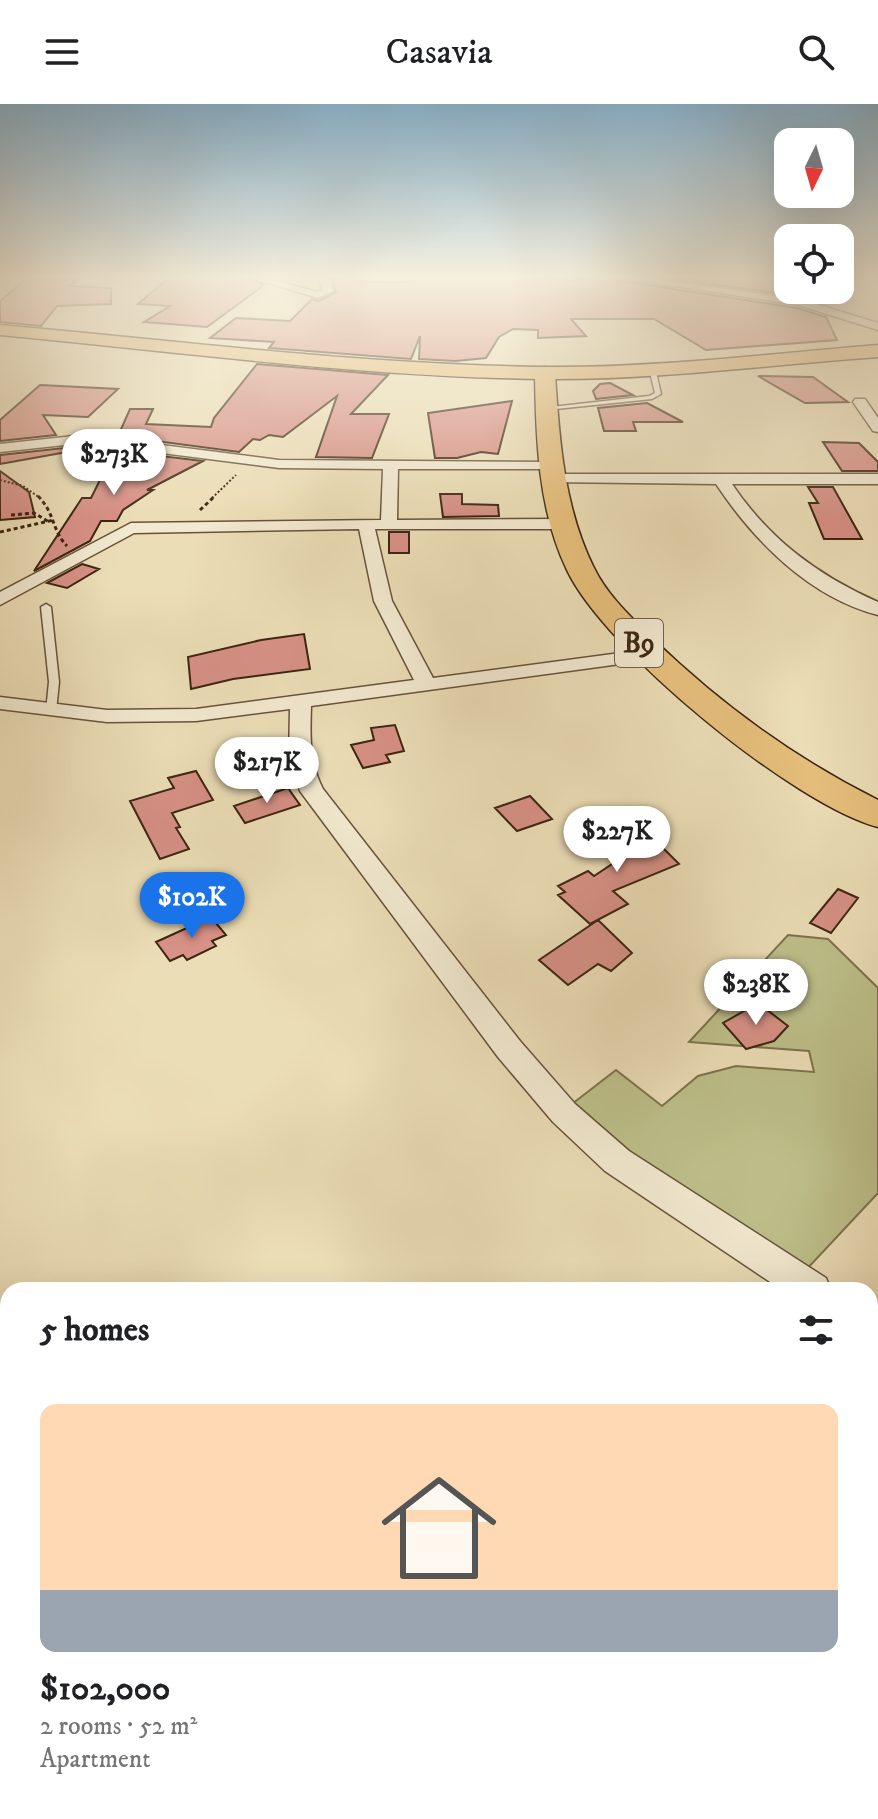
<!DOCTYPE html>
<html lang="en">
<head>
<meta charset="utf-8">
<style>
  :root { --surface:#fff; --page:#f6f6f6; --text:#202124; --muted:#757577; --line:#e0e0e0; --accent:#1a73e8 }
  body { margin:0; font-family:"IM FELL DW Pica",serif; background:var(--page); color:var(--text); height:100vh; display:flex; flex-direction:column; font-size:30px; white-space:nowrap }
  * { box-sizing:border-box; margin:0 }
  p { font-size:26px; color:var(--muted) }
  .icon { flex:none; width:44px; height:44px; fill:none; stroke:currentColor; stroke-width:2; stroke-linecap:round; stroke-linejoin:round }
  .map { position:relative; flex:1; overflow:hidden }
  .sheet { position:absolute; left:0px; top:1178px; width:878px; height:538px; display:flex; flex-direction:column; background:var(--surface); border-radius:24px 24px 0 0; box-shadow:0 8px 32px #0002 }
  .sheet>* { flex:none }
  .needle { width:52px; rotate:185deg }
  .buttons { position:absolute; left:774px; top:24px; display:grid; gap:16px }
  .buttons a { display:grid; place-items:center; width:80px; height:80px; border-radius:16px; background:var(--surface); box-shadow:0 8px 32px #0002; font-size:40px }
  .price { position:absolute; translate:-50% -68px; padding:0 18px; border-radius:28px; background:#fff; color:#222; font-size:26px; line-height:52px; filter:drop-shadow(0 2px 4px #0008) }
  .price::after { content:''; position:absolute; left:50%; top:48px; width:24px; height:18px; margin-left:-12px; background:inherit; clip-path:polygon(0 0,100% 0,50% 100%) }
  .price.selected { background:var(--accent); color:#fff }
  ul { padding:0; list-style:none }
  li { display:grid; align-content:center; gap:16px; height:424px; padding:0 40px }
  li+li { border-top:2px solid var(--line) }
  li span { display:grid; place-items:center; height:248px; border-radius:16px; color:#555 }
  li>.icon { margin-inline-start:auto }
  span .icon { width:144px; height:144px; fill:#fffc; stroke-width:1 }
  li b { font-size:34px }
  h2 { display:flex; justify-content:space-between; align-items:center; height:96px; padding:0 40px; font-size:34px }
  header { display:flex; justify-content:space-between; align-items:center; height:104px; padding:0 40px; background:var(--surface); font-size:36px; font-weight:600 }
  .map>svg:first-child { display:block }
  .green { fill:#bdbf8a; stroke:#7c724e; stroke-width:2 }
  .building { fill:#d79186; stroke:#3c2511; stroke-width:2 }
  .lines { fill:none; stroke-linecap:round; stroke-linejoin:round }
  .lane-casing { stroke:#68533a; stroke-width:3 }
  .street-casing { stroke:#68533a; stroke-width:3 }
  .primary-casing { stroke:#3c2511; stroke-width:3 }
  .highway-casing { stroke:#3c2511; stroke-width:3 }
  .path-far1 { stroke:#3c2511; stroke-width:2; stroke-dasharray:2 2; stroke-linecap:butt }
  .path { stroke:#3c2511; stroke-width:3; stroke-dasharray:4 3; stroke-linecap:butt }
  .lane { fill:#f2e9d0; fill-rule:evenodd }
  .street { fill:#f2e9d0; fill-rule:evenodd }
  .primary { fill:#e6be7b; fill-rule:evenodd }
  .highway { fill:#e6be7b; fill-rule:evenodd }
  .labels { text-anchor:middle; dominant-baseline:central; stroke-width:8; stroke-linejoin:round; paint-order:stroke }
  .shield { fill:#f2e9d0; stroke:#73604a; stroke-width:2 }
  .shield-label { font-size:28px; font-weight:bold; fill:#3c2511 }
</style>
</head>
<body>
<header><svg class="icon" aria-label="menu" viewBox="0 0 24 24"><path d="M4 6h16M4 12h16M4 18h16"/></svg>Casavia<svg class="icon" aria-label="search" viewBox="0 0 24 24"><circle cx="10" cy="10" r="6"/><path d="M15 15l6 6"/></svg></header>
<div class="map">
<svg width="878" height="1715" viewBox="0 0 878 1715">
  <rect width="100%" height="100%" fill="#ebddb6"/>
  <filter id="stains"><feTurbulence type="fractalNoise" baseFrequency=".0025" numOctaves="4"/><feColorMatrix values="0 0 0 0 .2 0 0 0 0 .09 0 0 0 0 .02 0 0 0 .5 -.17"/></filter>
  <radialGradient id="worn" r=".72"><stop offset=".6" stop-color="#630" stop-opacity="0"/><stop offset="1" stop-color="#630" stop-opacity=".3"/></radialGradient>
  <!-- green -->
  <path class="green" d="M788,831L828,835L878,884V1089L790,1183L572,1000L616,966L662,1002L698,972L736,962L814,968L809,947L689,938Z"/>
  <!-- building -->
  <path class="building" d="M171,172H242L264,181L207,223L144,218L170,202L138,200Z
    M331,172H354L355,177L395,178L415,177L417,172H528L563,174L571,177L606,172L609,175L797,204L826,213L837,236L706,246L654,215H571L586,232L538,234V226L513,225L499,233L486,254L456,257L419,255L420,232L411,255L269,244L274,238L210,234L236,214L290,217L312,195L319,197L336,188Z
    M650,172H777L788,175V186H814L819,198L800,192Z
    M27,174L78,176L68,182L111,184V200L57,202L41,222L0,218V197Z
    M257,260L388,271L351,310H389L372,354L316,353L337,292L283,333L269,331L260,336L253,335L239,348L118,332L130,305H153L146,320L211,323L214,314Z
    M758,272L813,273L848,298L805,299Z
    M610,279L633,291L596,295L593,287L600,280Z
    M40,281L118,285L88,313L43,311L56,331L0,337V316Z
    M512,297L498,350L481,348L457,354H435L428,309Z
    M647,299L683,318H633L636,327H604L598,304Z
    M823,338L859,339L878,358V367H842Z
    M64,344L67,348L0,360V351Z
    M111,346L203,357L147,386H153L123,406L117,417H101L90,437L34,467L82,394H91L113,350H109Z
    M0,367L29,388L35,413L0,416Z
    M808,383H833L862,435H824L809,399H818Z
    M440,390H462V400L498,401L499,412L443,413Z
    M389,428H409V449H389Z
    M82,460L99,465L67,484L47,479Z
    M304,530L310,565L233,575L191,585L188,553L261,536Z
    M395,621L404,647L386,651L390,658L363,664L351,641L374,636L371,624Z
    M196,667L213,696L172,709L180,723L176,724L189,745L160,755L130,697L174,684L168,674Z
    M288,684L300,701L245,719L234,702Z
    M530,692L552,715L517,727L495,704Z
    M637,718L679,760L613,787L628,800L590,820L558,791L565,788L558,782L588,767L594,772L627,750L606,730Z
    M838,785L858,794L831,829L810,819Z
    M211,813L226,831L212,837L216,842L187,856L183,851L170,857L156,838Z
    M598,816L632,849L611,867L598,860L568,881L539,856Z
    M758,899L788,922L774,937L746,945L723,919Z"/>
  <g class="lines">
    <defs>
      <path id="lane" d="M652,262L655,264L661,290L652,295L546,306L543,304L649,292L655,289L649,264Z
        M46,500L51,503L59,578L56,607L51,610L46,607L49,578L41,503Z"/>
      <path id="street" d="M245,172H259L317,188L322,186L318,172H328L333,187L318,194Z
        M609,172H632L800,195L878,219V226L798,201Z
        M855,295H865L878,314V328L873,327L853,298Z
        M83,331L279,356L557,358L559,361L552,365H398L397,416L564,415L572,420L564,425H375L392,497L433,574L650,545L657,547L660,551L657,555L311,602C310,632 309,658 323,685L520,937L575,1000L629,1047L826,1174L831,1186H782L605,1067L553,1018L498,953L300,687L289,655L290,605L196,617L107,618L0,605V593L107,606L196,605L414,576L374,497L359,425L134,429L0,501V488L131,419L381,416L383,365L279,364L83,339L0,348V340Z
        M554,370H878V380H732C769,435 817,471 878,498V511C809,493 754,437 716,380L549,378L546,375Z
        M878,1209V1258L870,1261V1213Z
        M582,1708H633L630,1715H579Z"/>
      <path id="primary" d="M0,221C181,237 363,261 545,263C656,264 767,250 878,241V253C767,261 656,276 545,275C363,273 181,248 0,231Z"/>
      <path id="highway" d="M545,263L555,269C559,335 564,404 594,464C607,491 631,513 652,534C719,599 794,654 878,696V723C794,701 604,545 567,466C538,406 536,335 535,269Z"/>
    </defs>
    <!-- lane casing -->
    <use href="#lane" class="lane-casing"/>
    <!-- street casing -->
    <use href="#street" class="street-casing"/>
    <!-- primary casing -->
    <use href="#primary" class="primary-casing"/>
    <!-- highway casing -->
    <use href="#highway" class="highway-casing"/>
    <!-- path-far1 -->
    <path class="path-far1" d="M0,376L23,382L40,394
      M212,394L236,371"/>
    <!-- path -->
    <path class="path" d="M38,392C55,409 52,427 67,442
      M200,406L215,392
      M11,411L34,409L49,418
      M0,428L54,416"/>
    <!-- lane -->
    <use href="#lane" class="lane"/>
    <!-- street -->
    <use href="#street" class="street"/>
    <!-- primary -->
    <use href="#primary" class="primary"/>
    <!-- highway -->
    <use href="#highway" class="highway"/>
  </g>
  <!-- sky -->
  <linearGradient id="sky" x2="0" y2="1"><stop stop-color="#89b6d4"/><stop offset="0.42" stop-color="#f6f0de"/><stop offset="1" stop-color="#f6f0de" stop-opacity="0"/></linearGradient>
  <rect width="878" height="412" fill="url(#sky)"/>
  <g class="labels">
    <!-- shield labels -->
    <rect class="shield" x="615" y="515" width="48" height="48" rx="6"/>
    <g class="shield-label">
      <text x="639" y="539">B9</text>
    </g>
  </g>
  <rect width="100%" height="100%" filter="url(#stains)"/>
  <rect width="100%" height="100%" fill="url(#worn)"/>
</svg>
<div class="buttons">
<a><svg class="needle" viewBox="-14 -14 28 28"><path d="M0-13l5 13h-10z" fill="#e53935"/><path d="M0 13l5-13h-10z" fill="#757577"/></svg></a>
<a><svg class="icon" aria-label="locate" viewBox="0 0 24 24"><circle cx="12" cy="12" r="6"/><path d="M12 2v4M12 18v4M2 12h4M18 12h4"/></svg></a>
</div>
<b class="price" style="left:114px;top:393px">$273K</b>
<b class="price" style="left:267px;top:701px">$217K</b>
<b class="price" style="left:617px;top:770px">$227K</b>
<b class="price selected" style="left:192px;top:836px">$102K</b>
<b class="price" style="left:756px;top:923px">$238K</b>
<section class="sheet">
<h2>5 homes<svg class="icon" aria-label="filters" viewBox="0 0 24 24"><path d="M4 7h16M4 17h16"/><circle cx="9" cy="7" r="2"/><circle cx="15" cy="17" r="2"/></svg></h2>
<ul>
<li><span style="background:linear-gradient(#ffd9b3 75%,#9aa5b1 0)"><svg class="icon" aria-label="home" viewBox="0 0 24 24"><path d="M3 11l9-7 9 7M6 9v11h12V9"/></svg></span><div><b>$102,000</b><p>2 rooms · 52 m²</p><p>Apartment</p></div></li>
</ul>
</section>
</div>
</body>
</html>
